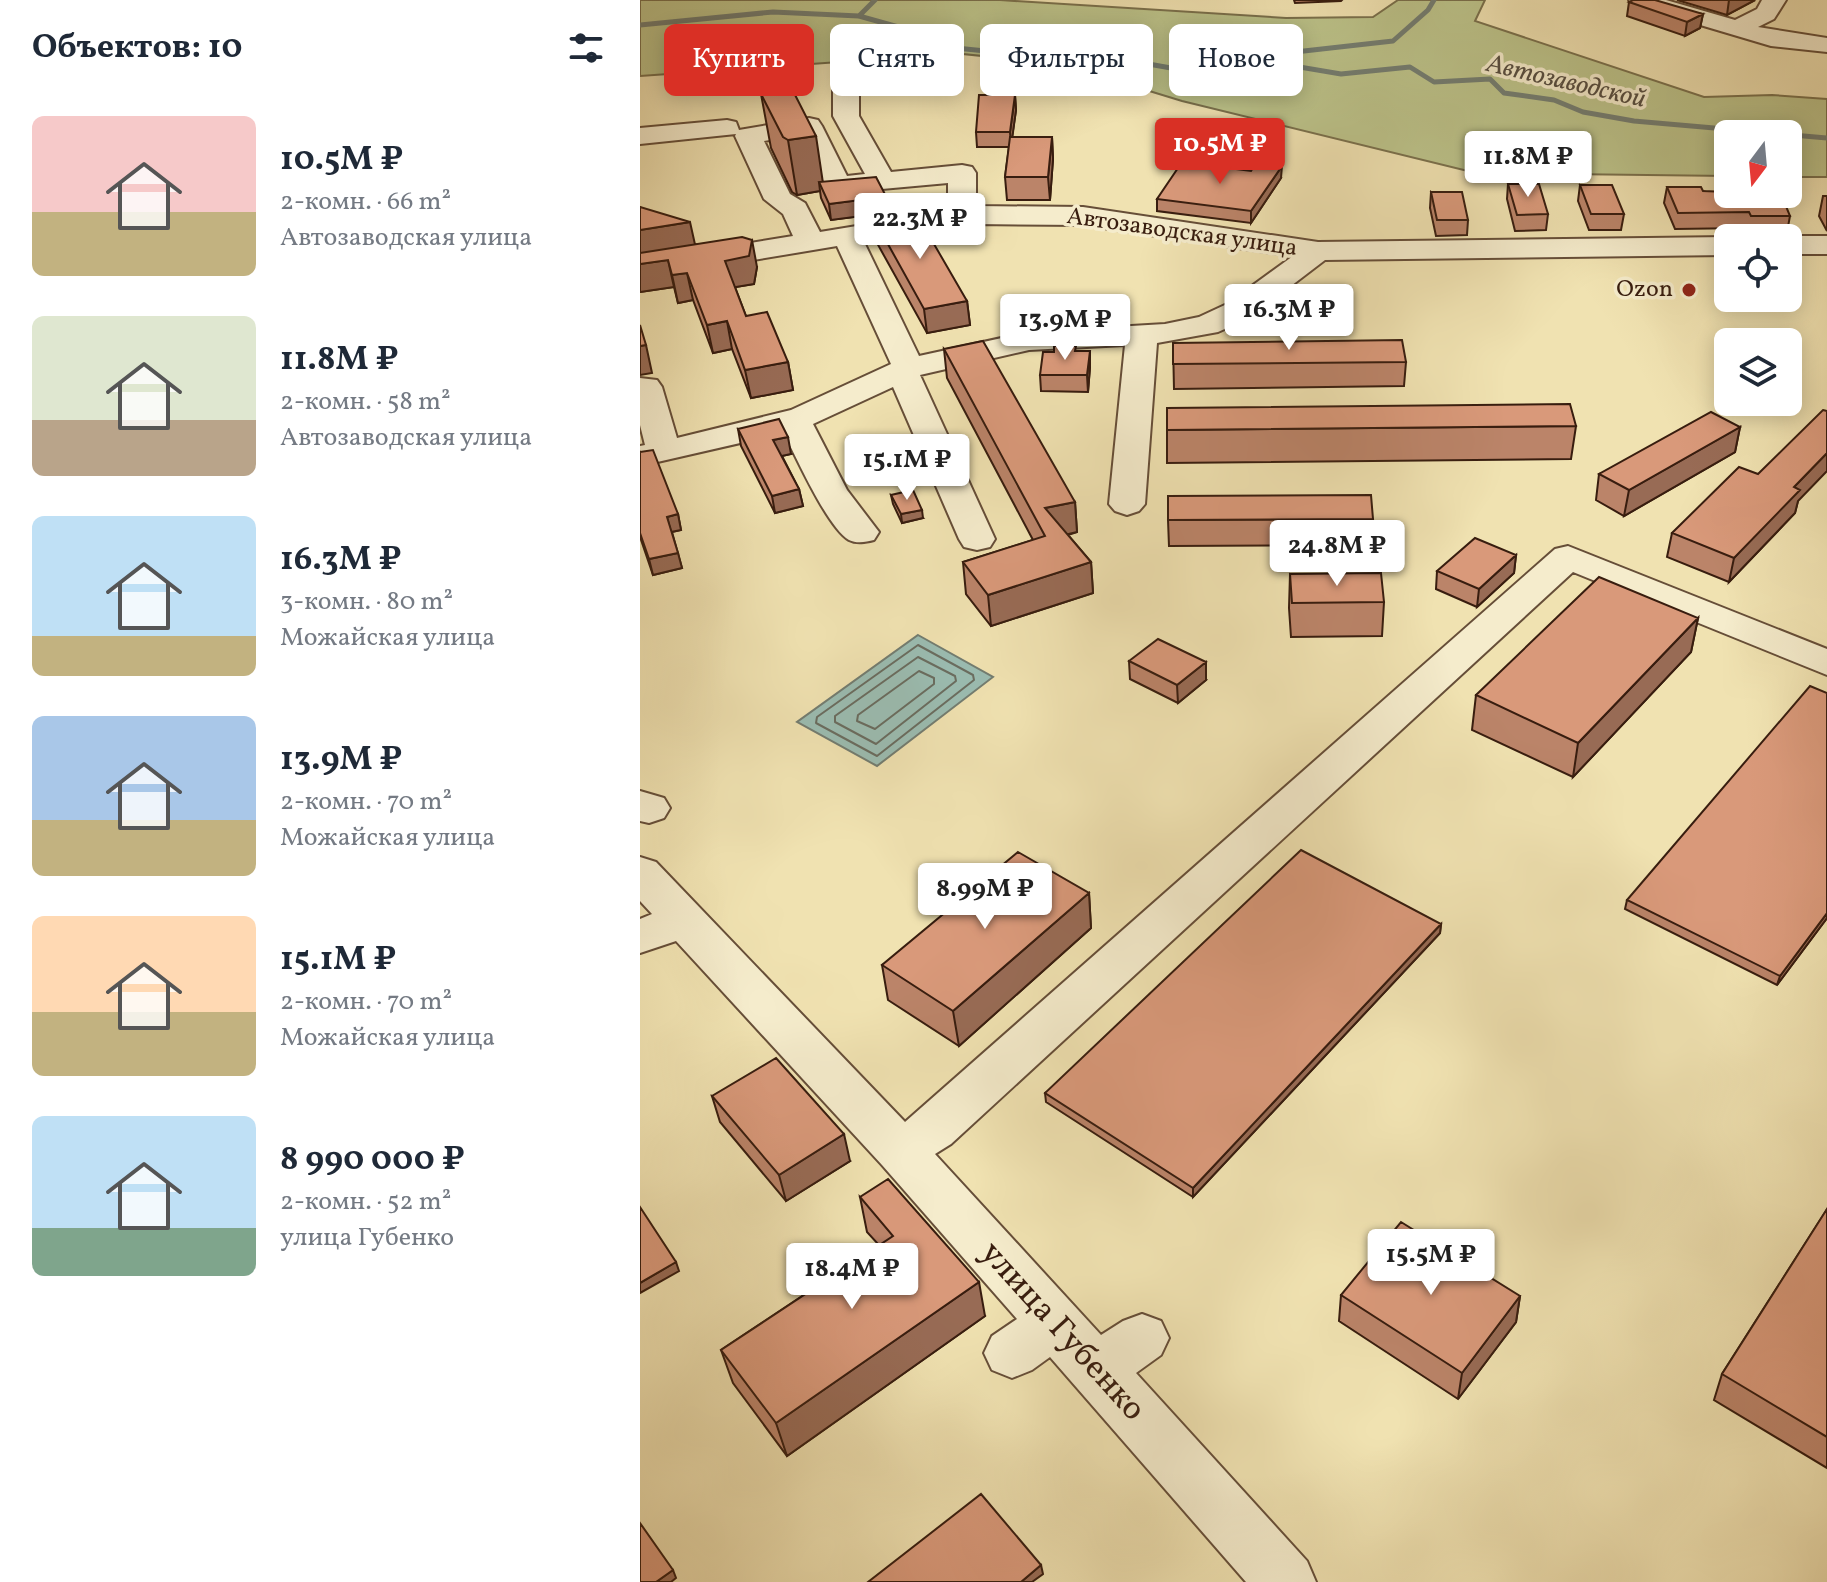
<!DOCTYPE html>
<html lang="ru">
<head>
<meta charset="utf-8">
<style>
  :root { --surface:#fff; --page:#f6f6f7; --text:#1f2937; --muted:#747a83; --accent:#d93025 }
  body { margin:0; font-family:Vollkorn,serif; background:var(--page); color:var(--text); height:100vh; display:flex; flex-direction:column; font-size:30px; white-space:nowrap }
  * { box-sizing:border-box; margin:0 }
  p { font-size:26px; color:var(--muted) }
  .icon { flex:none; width:44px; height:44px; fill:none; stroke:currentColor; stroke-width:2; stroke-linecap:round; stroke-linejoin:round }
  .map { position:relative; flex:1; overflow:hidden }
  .details { display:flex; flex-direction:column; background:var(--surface); width:640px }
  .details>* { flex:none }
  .hud { position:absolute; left:24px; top:24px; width:760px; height:72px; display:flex; gap:16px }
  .needle { width:52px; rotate:196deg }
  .tools { position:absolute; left:1074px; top:120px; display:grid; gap:16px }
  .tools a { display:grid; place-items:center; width:88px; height:88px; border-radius:12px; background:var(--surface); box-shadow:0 4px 20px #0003; font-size:40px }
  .price { position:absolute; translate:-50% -68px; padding:0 18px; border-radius:8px; background:#fff; color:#222; font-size:26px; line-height:52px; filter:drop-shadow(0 2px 4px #0008) }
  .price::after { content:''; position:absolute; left:50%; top:48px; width:24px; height:18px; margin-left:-12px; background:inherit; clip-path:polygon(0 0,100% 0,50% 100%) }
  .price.active { background:var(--accent); color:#fff }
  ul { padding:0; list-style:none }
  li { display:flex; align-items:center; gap:24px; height:200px; padding:0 32px }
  li span { display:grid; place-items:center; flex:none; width:224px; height:160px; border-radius:12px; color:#555 }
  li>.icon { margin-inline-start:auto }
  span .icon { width:96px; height:96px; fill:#fffc; stroke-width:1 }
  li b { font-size:34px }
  h2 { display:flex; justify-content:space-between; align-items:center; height:96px; padding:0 32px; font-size:34px }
  .pill { padding:0 28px; border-radius:12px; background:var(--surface); box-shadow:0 4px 20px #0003; font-size:28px; line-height:72px }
  .pill.active { background:var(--accent); color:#fff }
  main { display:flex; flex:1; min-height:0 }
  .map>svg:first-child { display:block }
  .green { fill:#bcc38a; stroke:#7a704c; stroke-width:2 }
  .water { fill:#9bbdb2; stroke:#737d71; stroke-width:2 }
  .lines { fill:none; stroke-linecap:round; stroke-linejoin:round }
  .shore { stroke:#6a6d60; stroke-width:2 }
  .stream { stroke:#737d71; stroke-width:5 }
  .minor-casing { stroke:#664e38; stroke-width:4 }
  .minor { fill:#f5eccc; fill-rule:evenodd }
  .wall { fill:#bb8469; stroke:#381d0f; stroke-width:2 }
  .shaded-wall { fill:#986b55; stroke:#381d0f; stroke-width:2 }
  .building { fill:#d9997a; stroke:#381d0f; stroke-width:2 }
  .poi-dot { fill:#8f2418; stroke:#f5eccc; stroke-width:3 }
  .labels { text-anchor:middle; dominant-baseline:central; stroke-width:7; stroke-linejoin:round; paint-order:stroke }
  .far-street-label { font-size:24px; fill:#381d0f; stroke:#f5eccc }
  .far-poi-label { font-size:24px; fill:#381d0f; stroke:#f5eccc; text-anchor:end }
  .far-water-label { font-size:26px; font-style:italic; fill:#564d40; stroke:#f5eccc }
  .near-street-label { font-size:34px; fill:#381d0f; stroke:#f5eccc }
</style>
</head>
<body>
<main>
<section class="details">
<h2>Объектов: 10<svg class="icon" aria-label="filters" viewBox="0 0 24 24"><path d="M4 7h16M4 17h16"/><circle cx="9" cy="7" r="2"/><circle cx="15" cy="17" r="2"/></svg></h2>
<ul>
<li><span style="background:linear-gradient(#f6c9c9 60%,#c2b280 0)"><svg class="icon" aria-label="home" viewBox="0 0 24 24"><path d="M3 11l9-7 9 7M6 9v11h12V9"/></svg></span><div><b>10.5M ₽</b><p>2-комн. · 66 m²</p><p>Автозаводская улица</p></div></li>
<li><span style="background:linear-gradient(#dfe7d0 65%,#b9a48a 0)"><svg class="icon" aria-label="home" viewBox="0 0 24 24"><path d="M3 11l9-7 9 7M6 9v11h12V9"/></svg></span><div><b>11.8M ₽</b><p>2-комн. · 58 m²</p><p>Автозаводская улица</p></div></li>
<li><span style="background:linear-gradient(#bfe0f5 75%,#c2b280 0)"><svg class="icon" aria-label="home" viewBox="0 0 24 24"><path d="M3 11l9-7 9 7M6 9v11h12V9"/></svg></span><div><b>16.3M ₽</b><p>3-комн. · 80 m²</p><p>Можайская улица</p></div></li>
<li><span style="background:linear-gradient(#a9c7e8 65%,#c2b280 0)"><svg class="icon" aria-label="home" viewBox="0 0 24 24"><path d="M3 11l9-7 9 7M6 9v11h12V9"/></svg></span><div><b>13.9M ₽</b><p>2-комн. · 70 m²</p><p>Можайская улица</p></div></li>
<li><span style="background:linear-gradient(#ffd9b3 60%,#c2b280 0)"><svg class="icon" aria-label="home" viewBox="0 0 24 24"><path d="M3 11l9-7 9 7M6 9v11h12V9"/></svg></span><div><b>15.1M ₽</b><p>2-комн. · 70 m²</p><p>Можайская улица</p></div></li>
<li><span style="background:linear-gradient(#bfe0f5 70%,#7fa58c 0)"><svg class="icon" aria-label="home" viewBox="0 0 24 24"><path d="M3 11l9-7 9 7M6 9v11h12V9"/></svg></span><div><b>8 990 000 ₽</b><p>2-комн. · 52 m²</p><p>улица Губенко</p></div></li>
</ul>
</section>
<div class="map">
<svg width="1187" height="1582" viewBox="0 0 1187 1582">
  <rect width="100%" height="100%" fill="#f0e2b1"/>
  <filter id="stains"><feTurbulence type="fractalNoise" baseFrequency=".0025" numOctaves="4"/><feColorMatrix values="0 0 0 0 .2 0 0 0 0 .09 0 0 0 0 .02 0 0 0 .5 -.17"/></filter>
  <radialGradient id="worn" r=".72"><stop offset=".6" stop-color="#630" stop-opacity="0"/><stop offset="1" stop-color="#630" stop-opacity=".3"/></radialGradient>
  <!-- green -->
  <path class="green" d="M0,0H360L646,18L733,17L758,0H845L835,21L1064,97L1132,95L1187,99V177H1148V134H1088V176L836,173L542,101L421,64L254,47L199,62L0,76Z"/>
  <!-- water -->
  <path class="water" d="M278,635L353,677L237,766L157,722Z"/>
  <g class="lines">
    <!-- shore -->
    <path class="shore" d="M278,645L333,675L334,680L237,756L176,723L177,717Z
      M278,657L315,676L316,681L236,744L195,722V716Z
      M279,671L294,678V684L235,729L217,721L218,715Z"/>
    <!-- stream -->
    <path class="stream" d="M219,16L235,0
      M0,25L133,12L219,16L262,28L296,46L415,58L463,56L531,68L559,61L594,69L624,61L701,74L770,67L794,82L850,79L864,93L914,100L943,112L994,121L1187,138
      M626,61L655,52L753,41L788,10L794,0"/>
    <defs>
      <path id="minor" d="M989,0H1026L1095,20L1117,9L1122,0H1146L1134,19L1118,27L1187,38V52L1131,46L993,5Z
        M262,44L271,46L274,51L271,56L229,65L219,73V116L251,172L322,165L332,167L336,173V206L443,207L678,242L1088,237L1091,238H1088V255L685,260L609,318L578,332L517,343L505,504L499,511L487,515L475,511L469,504L485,345L389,350L280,375L355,539L350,547L337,550L324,547L319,539L253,387L173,424L207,490L239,532L234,540C226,542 217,544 209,540C188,528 156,457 144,433L0,466V446L5,445L0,425V378L17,380L22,387L37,438L151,410L251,364L197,246L0,279V261L153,236L143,214L124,199L95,136L96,134L0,144V128L87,120L96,122L99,130L169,118L178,120L182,126L207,176L225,174L193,116V71L212,54ZM160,135L188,191L198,193L308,183V211L180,232L165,203L150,194L124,141ZM335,224L443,225L653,256L587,304L559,317L525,324L389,332L279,356L224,242Z
        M1148,236H1187V254H1148V238H1141Z
        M928,546L1187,649V675L933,572L311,1144L295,1154L461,1335L483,1321L502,1314L521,1321L529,1338L521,1355L496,1373L667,1561L676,1582H606L410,1357L392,1370L372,1378L352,1370L344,1353L352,1336L377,1319L242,1165L36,941L0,953V919L12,914L0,901V857L16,862L265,1122L915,549Z
        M0,791L24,798L30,808L24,818L9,823L0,821Z"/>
    </defs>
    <!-- minor casing -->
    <use href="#minor" class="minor-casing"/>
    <!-- minor -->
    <use href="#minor" class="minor"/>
  </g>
  <!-- wall -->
  <path class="wall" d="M654,0H702L701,1L655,3Z
    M1037,0H1115L1087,15Z
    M989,2L1063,14L1060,28L1045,36L987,16Z
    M121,94L183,182L251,217L327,301L330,325L287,333L237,243L234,220L226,221L222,216L191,220L181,198L180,191L157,195L152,192L131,148Z
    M375,95L376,110L372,137H412L413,159L410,200H367L365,177L369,147H337L336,132Z
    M555,167L611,171L641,178L611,223L517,211V199Z
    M868,184L908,214L906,230L875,231L867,199Z
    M940,185L984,214L981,230H949L938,201Z
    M1027,187L1063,191L1150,216L1147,232H1107L1106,228L1035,229L1024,203Z
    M791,192L828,220L827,235L796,236L790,208Z
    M1183,196H1187V231L1179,216Z
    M0,207L55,244L117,267L114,284L95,287L106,316L148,362L153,390L111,398L92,349L73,353L53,300L38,303L34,287L0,292Z
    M533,343L766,362L764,386L534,389Z
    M304,349L435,502L437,532L428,535L451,562L453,593L351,626L326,594L323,562L393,540L307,378Z
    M436,351H450V367L448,392L401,391L400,375Z
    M936,426L931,459L527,463V430Z
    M1100,427L1095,452L984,516L956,500L959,474Z
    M98,429L151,454L142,456L159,489L163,506L135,513L101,446Z
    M0,452L38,514L41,530L32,532L42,568L13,575L0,537Z
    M251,495L283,518L262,523L253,504Z
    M1158,501L1155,513L1089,582L1027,557L1032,533Z
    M733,519L732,545L529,546L528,520Z
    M876,555L874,573L837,607L796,589L797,571Z
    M650,574L744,602L742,636L651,637L649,608Z
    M1058,618L1051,652L933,777L832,730L836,695Z
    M489,661L566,680L538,703L490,679Z
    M449,893L451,928L319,1046L248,1000L242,965Z
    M987,900L1187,918L1137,985L985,909Z
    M801,924L800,933L553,1197L406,1102L405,1093Z
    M72,1096L210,1161L146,1201L80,1122Z
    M220,1197L345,1316L147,1456L93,1383L81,1350L239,1245L227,1232Z
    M1187,1209V1468L1074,1400L1082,1374Z
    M701,1295L880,1296L876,1322L818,1399L699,1321Z"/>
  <!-- shaded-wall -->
  <path class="shaded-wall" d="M1089,0H1115L1087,15Z
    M1063,14L1060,28L1045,36L1047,22Z
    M375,95L376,110L371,147L370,132Z
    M176,136L184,190L179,182L180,191L157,195L148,140Z
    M412,137L413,159L410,200L408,177Z
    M642,166L641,178L611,223V211Z
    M220,200L222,216L191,220L189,204Z
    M249,202L251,217L226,221L223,206Z
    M50,222L56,249L0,258V230Z
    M112,240L117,267L114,284L90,288L85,261Z
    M28,260L34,287L0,292V264Z
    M47,273L53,300L38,303L32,275Z
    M327,301L330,325L287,333L284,309Z
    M87,321L92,349L73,353L67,325Z
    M6,345L12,373L0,375V346Z
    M450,351V367L448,392L447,375Z
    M148,362L153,390L111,398L105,370Z
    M1100,427L1095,452L984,516L989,490Z
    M148,437L151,454L137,457L133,440Z
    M1187,453V471L1158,501L1155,513L1089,582L1094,558L1154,487Z
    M159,489L163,506L135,513L132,496Z
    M435,502L437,532L408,539L405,508Z
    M282,510L283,518L262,523L261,514Z
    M38,514L41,530L31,532L27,517Z
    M38,553L42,568L13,575L9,559Z
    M876,555L874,573L837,607L839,589Z
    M451,562L453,593L351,626L348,595Z
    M1058,618L1051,652L933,777L938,743Z
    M566,662V680L538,703L537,685Z
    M449,893L451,928L319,1046L313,1011Z
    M1187,913V918L1137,985L1140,976Z
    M801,924L800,933L553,1197V1188Z
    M204,1134L210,1161L146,1201L139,1175Z
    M36,1262L39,1271L0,1293V1283Z
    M339,1282L345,1316L147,1456L136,1423Z
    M880,1296L876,1322L818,1399L822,1373Z
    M401,1565L403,1574L392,1582H381Z
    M33,1570L36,1578L31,1582H16Z"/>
  <!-- building -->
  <path class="building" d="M993,0H1015L1063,14L1047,22L989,2Z
    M150,85L176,136L148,140L143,137L121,94L133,92V88Z
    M339,95H375L370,132H336Z
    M370,137H412L408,177H365Z
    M616,163L642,166L611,211L517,199L540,165L555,167L557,164L611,171Z
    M236,177L249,202L223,206L220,200L189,204L179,182Z
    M868,184H899L908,214L877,215Z
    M940,185H972L984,214H951Z
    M1027,187H1061L1063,191L1088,192V194H1141L1150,216H1111L1109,212L1038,213Z
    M791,192H822L828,220H797Z
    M0,207L50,222L0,230Z
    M276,213L327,301L284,309L234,219Z
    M102,237L112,240L109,256L85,261L106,316L127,312L148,362L105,370L87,321L67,325L47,273L32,275L28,260L0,264V253Z
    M0,325L6,345L0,346Z
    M762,340L766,362L533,364V343Z
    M343,341L435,502L405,508L451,562L348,595L323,562L405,536L304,349Z
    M414,346H436L435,351H450L447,375H400L403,352H414Z
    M930,404L936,426L527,430V408Z
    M1183,410L1187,411V453L1154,487L1160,490L1094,558L1032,533L1099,467L1118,474Z
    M1071,412L1100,427L989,490L959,474Z
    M139,419L148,437L133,440L159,489L132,496L98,429Z
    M13,450L38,514L27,517L38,553L9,559L0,533V452Z
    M273,490L282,510L261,514L251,495Z
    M731,495L733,519L528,520V496Z
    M835,538L876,555L839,589L797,571Z
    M741,573L744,602L652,603L650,574Z
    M959,577L1058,618L938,743L836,695Z
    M518,639L566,662L537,685L489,661Z
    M1170,686L1187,693V913L1140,976L987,900Z
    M661,850L801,924L553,1188L405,1093Z
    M378,852L449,893L313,1011L242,965Z
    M136,1058L204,1134L139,1175L72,1096Z
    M248,1179L339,1282L136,1423L81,1350L253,1236L220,1197Z
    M0,1207L36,1262L0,1283Z
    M1187,1209V1437L1082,1374Z
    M761,1222L880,1296L822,1373L701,1295Z
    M341,1494L401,1565L381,1582H228Z
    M0,1523L33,1570L16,1582H0Z"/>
  <!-- markers -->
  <circle class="poi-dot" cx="1049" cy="290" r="8"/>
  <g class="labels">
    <!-- far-street labels -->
    <g class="far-street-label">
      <text transform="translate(542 233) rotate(8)">Автозаводская улица</text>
    </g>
    <!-- far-poi labels -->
    <g class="far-poi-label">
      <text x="1033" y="290">Ozon</text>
    </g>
    <!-- far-water labels -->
    <g class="far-water-label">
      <text transform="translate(926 82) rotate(13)">Автозаводской</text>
    </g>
    <!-- near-street labels -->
    <g class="near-street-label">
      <text transform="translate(422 1332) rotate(48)">улица Губенко</text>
    </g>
  </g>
  <rect width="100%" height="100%" filter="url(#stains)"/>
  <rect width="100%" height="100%" fill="url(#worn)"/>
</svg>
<div class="tools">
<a><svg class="needle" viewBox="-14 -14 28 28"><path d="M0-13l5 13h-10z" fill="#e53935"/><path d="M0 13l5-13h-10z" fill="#747a83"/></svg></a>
<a><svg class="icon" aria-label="locate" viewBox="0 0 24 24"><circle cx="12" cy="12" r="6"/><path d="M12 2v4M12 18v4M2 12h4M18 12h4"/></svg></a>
<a><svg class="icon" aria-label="layers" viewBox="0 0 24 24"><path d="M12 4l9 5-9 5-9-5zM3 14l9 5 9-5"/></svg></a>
</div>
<b class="price active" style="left:580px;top:186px">10.5M ₽</b>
<b class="price" style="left:888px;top:199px">11.8M ₽</b>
<b class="price" style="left:280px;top:261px">22.3M ₽</b>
<b class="price" style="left:649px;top:352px">16.3M ₽</b>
<b class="price" style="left:425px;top:362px">13.9M ₽</b>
<b class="price" style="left:267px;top:502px">15.1M ₽</b>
<b class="price" style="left:697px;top:588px">24.8M ₽</b>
<b class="price" style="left:345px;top:931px">8.99M ₽</b>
<b class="price" style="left:791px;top:1297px">15.5M ₽</b>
<b class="price" style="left:212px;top:1311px">18.4M ₽</b>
<div class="hud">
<a class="pill active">Купить</a>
<a class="pill">Снять</a>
<a class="pill">Фильтры</a>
<a class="pill">Новое</a>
</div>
</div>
</main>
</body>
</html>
